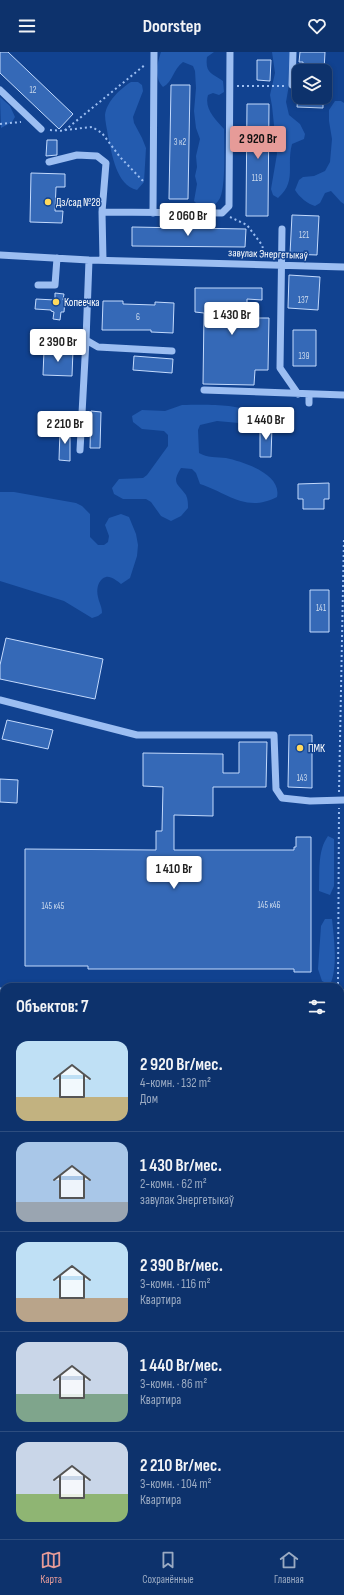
<!DOCTYPE html>
<html lang="ru">
<head>
<meta charset="utf-8">
<style>
  :root { --surface:#0d326c; --page:#163a72; --text:#f1f3f6; --muted:#9aaac2; --line:#2d4d7f; --accent:#e69b98 }
  body { margin:0; font-family:"Sofia Sans Condensed",sans-serif; background:var(--page); color:var(--text); height:100vh; display:flex; flex-direction:column; font-size:15px; white-space:nowrap }
  * { box-sizing:border-box; margin:0 }
  p { font-size:13px; color:var(--muted) }
  .icon { flex:none; width:22px; height:22px; fill:none; stroke:currentColor; stroke-width:2; stroke-linecap:round; stroke-linejoin:round }
  .map { position:relative; flex:1; overflow:hidden }
  .side { position:absolute; left:0px; top:931px; width:344px; height:556px; display:flex; flex-direction:column; background:var(--surface); border-radius:12px 12px 0 0; box-shadow:0 2px 6px #0003,0 0 0 1px var(--line) }
  .side>* { flex:none }
  .buttons { position:absolute; left:292px; top:12px; display:grid; gap:8px }
  .buttons a { display:grid; place-items:center; width:40px; height:40px; border-radius:8px; background:var(--surface); box-shadow:0 2px 6px #0003,0 0 0 1px var(--line); font-size:20px }
  .price { position:absolute; translate:-50% -34px; padding:0 9px; border-radius:4px; background:#fff; color:#222; font-size:13px; line-height:26px; filter:drop-shadow(0 1px 2px #0008) }
  .price::after { content:''; position:absolute; left:50%; top:24px; width:12px; height:9px; margin-left:-6px; background:inherit; clip-path:polygon(0 0,100% 0,50% 100%) }
  .price.on { background:var(--accent); color:#111 }
  ul { padding:0; list-style:none }
  li { display:flex; align-items:center; gap:12px; height:100px; padding:0 16px }
  li+li { border-top:1px solid var(--line) }
  li span { display:grid; place-items:center; flex:none; width:112px; height:80px; border-radius:12px; color:#555 }
  li>.icon { margin-inline-start:auto }
  span .icon { width:48px; height:48px; fill:#fffc; stroke-width:1 }
  li b { font-size:17px }
  h2 { display:flex; justify-content:space-between; align-items:center; height:48px; padding:0 16px; font-size:17px }
  header { display:flex; justify-content:space-between; align-items:center; height:52px; padding:0 16px; background:var(--surface); font-size:18px; font-weight:700 }
  .tab-bar { display:flex; justify-content:space-around; align-items:center; height:56px; border-top:1px solid var(--line); background:var(--surface); font-size:11px; color:var(--muted) }
  .tab-bar a { display:grid; justify-items:center; gap:2px }
  .tab-bar .on { color:var(--accent) }
  .map>svg:first-child { display:block }
  .green { fill:#235baf }
  .building { fill:#3569b7; stroke:#c3dafd }
  .lines { fill:none; stroke-linecap:round; stroke-linejoin:round }
  .path { stroke:#9cbef2; stroke-width:2; stroke-dasharray:2 3; stroke-linecap:butt }
  .minor { stroke:#9cbef2; stroke-width:7 }
  .poi-dot { fill:#ffd95d; stroke:#114290; stroke-width:1.5 }
  .labels { text-anchor:middle; dominant-baseline:central; stroke-width:3; stroke-linejoin:round; paint-order:stroke }
  .number-label { font-size:9px; fill:#ccdaed }
  .poi-label { font-size:11px; fill:#fff; stroke:#114290; text-anchor:start }
  .street-label { font-size:11px; fill:#fff; stroke:#114290 }
</style>
</head>
<body>
<header><svg class="icon" aria-label="menu" viewBox="0 0 24 24"><path d="M4 6h16M4 12h16M4 18h16"/></svg>Doorstep<svg class="icon" aria-label="heart" viewBox="0 0 24 24"><path d="M12 20l-8-8c-3-5 5-10 8-4 3-6 11-1 8 4z"/></svg></header>
<div class="map">
<svg width="344" height="1487" viewBox="0 0 344 1487">
  <rect width="100%" height="100%" fill="#114290"/>
  <!-- green -->
  <path class="green" d="M161,0H214L207,5C205,21 211,21 223,29L224,40L219,43L213,41L208,43C204,57 215,67 224,77C224,93 226,133 220,146C217,151 214,154 209,157L198,153L194,149L197,132L195,124L197,115L196,104L200,87L196,76L194,59L196,36L195,19L193,14L183,10C173,17 173,30 163,35C154,26 157,11 161,0Z
    M272,0H290L292,16L286,50L289,63L300,72L305,82L304,87L292,92C286,115 297,129 278,146L273,143L271,137L277,102L272,54L270,43L275,21Z
    M131,30H138L142,33L143,39L133,65L134,71L142,86L146,96L144,130L137,138C116,133 112,102 108,84C107,77 105,69 105,63C107,49 120,37 131,30Z
    M0,45L10,54L15,65L12,70L1,76Z
    M335,49H341L344,51V152L341,150L331,139L325,141L320,151L315,154C308,152 299,145 295,138L299,128L303,125L314,124L325,119L330,110L332,87L329,69V58Z
    M182,353C198,353 237,351 249,360C252,362 253,365 253,368L250,372L217,369L200,373L198,378L199,401C207,406 217,405 226,406C244,410 282,422 277,445C246,461 228,441 200,432L196,421L192,417L181,416C171,432 178,431 186,443C188,447 188,452 188,456L181,464L171,469L161,464L151,450L146,447H123L114,442L112,436L119,427L143,426L147,423L168,394V383L164,379L142,377L133,370L132,364L142,358L165,359Z
    M0,440H14L76,451L82,454L90,462V485L98,493H104L108,490L109,484L105,473L109,466L121,462L129,465L136,482L138,493L137,504L130,526L121,532C117,529 111,524 106,525C98,527 96,538 98,545C99,551 102,554 102,561L98,564L92,566L64,549L0,529Z
    M328,784L334,787V834L330,843L319,839C320,821 317,799 328,784Z
    M325,867H332C334,886 338,916 330,933L322,929L318,917L321,874Z"/>
  <!-- building -->
  <path class="building" d="M0,0H8L73,62L59,77L0,21Z
    M300,0H325L324,19H303V10H299Z
    M257,8H271L270,29L257,28Z
    M171,33H190L188,147H169Z
    M298,45H323V56L297,55Z
    M247,52H269L268,164H246Z
    M47,88H57V103L46,104Z
    M31,121L65,122V135H56L55,159H63L62,171L30,170Z
    M292,163L319,164L317,203L290,202Z
    M132,175L246,177L245,195L132,194Z
    M289,223L320,225L318,258L288,256Z
    M195,236H262V248L247,247V266H269L268,318H255L254,333L203,332L204,261L195,260Z
    M55,241L64,242L63,248H65L64,260H61L60,268L53,267L54,260L51,259V258L35,257L36,247L55,248Z
    M103,249H123V252L155,253V250L174,251L173,281L151,280V278H102Z
    M293,278H316V314H293Z
    M44,298H73L72,324L43,323Z
    M134,304L173,307L172,321L133,318Z
    M91,359L101,360L100,396H90Z
    M260,374H272L271,405H260Z
    M60,378H70V409L59,408Z
    M329,431V447H324V457H303V447H298V432Z
    M310,538H329V580H310Z
    M6,586L103,607L95,647L0,627V613Z
    M7,668L53,678L48,697L2,687Z
    M289,683H312V736L288,735Z
    M239,690H267L266,735H213V764L174,763V798H294V795H296V785H311V920H294V917H88V914H25V797L156,798V779H162L163,735L143,734V701L223,702V721H239Z
    M0,727L18,728L17,751L0,750Z"/>
  <g class="lines">
    <!-- path -->
    <path class="path" d="M237,34H285
      M0,72L21,70
      M50,78L64,79L146,12
      M65,78L92,75L102,81L120,105L144,130
      M230,165L247,173L262,193L265,204
      M339,740L344,485
      M338,932L339,756
      M340,1245H343
      M340,1286H342
      M340,1302L342,1338L340,1402
      M338,1487V1483"/>
    <!-- minor -->
    <path class="minor" d="M292,33L293,0
      M0,38L41,77
      M49,110L77,103L97,104L106,111L102,160
      M153,161L154,0
      M282,177L280,316L298,342
      M0,203L89,208L344,215
      M89,208L86,288L98,295L172,299
      M103,208L102,160L222,161L229,154L230,0
      M38,233H55L57,206
      M204,338L344,343
      M309,351V342
      M80,398L86,288
      M0,648L137,683H274L276,737L282,746L310,749L344,748
      M0,939H4
      M340,941H344
      M0,1205H4
      M0,1268H4
      M340,1270L344,1269
      M0,1319H4
      M0,1353L4,1361
      M0,1471H4
      M157,1487V1483
      M298,1487V1483"/>
  </g>
  <!-- markers -->
  <g class="poi-dot">
    <circle cx="48" cy="150" r="4"/>
    <circle cx="56" cy="250" r="4"/>
    <circle cx="300" cy="696" r="4"/>
  </g>
  <g class="labels">
    <!-- number labels -->
    <g class="number-label">
      <text x="33" y="38">12</text>
      <text x="180" y="90">3 к2</text>
      <text x="257" y="126">119</text>
      <text x="304" y="183">121</text>
      <text x="303" y="248">137</text>
      <text x="138" y="265">6</text>
      <text x="304" y="304">139</text>
      <text x="321" y="556">141</text>
      <text x="302" y="726">143</text>
      <text x="269" y="853">145 к46</text>
      <text x="53" y="854">145 к45</text>
    </g>
    <!-- poi labels -->
    <g class="poi-label">
      <text x="56" y="150">Дз/сад №28</text>
      <text x="64" y="250">Копеечка</text>
      <text x="308" y="696">ПМК</text>
    </g>
    <!-- street labels -->
    <g class="street-label">
      <text transform="translate(268 202) rotate(2)">завулак Энергетыкаў</text>
    </g>
  </g>
</svg>
<div class="buttons">
<a><svg class="icon" aria-label="layers" viewBox="0 0 24 24"><path d="M12 4l9 5-9 5-9-5zM3 14l9 5 9-5"/></svg></a>
</div>
<b class="price on" style="left:258px;top:108px">2 920 Br</b>
<b class="price" style="left:188px;top:185px">2 060 Br</b>
<b class="price" style="left:232px;top:284px">1 430 Br</b>
<b class="price" style="left:58px;top:311px">2 390 Br</b>
<b class="price" style="left:266px;top:389px">1 440 Br</b>
<b class="price" style="left:65px;top:393px">2 210 Br</b>
<b class="price" style="left:174px;top:838px">1 410 Br</b>
<section class="side">
<h2>Объектов: 7<svg class="icon" aria-label="filters" viewBox="0 0 24 24"><path d="M4 7h16M4 17h16"/><circle cx="9" cy="7" r="2"/><circle cx="15" cy="17" r="2"/></svg></h2>
<ul>
<li><span style="background:linear-gradient(#bfe0f5 70%,#c2b280 0)"><svg class="icon" aria-label="home" viewBox="0 0 24 24"><path d="M3 11l9-7 9 7M6 9v11h12V9"/></svg></span><div><b>2 920 Br/мес.</b><p>4-комн. · 132 m²</p><p>Дом</p></div></li>
<li><span style="background:linear-gradient(#a9c7e8 75%,#9aa5b1 0)"><svg class="icon" aria-label="home" viewBox="0 0 24 24"><path d="M3 11l9-7 9 7M6 9v11h12V9"/></svg></span><div><b>1 430 Br/мес.</b><p>2-комн. · 62 m²</p><p>завулак Энергетыкаў</p></div></li>
<li><span style="background:linear-gradient(#bfe0f5 70%,#b9a48a 0)"><svg class="icon" aria-label="home" viewBox="0 0 24 24"><path d="M3 11l9-7 9 7M6 9v11h12V9"/></svg></span><div><b>2 390 Br/мес.</b><p>3-комн. · 116 m²</p><p>Квартира</p></div></li>
<li><span style="background:linear-gradient(#c9d6e8 65%,#7fa58c 0)"><svg class="icon" aria-label="home" viewBox="0 0 24 24"><path d="M3 11l9-7 9 7M6 9v11h12V9"/></svg></span><div><b>1 440 Br/мес.</b><p>3-комн. · 86 m²</p><p>Квартира</p></div></li>
<li><span style="background:linear-gradient(#c9d6e8 65%,#8fb573 0)"><svg class="icon" aria-label="home" viewBox="0 0 24 24"><path d="M3 11l9-7 9 7M6 9v11h12V9"/></svg></span><div><b>2 210 Br/мес.</b><p>3-комн. · 104 m²</p><p>Квартира</p></div></li>
</ul>
</section>
</div>
<nav class="tab-bar">
<a class="on"><svg class="icon" aria-label="map" viewBox="0 0 24 24"><path d="M3 6l6-2 6 2 6-2v14l-6 2-6-2-6 2zM9 4v14M15 6v14"/></svg>Карта</a>
<a><svg class="icon" aria-label="saved" viewBox="0 0 24 24"><path d="M7 4h10v16l-5-4-5 4z"/></svg>Сохранённые</a>
<a><svg class="icon" aria-label="home" viewBox="0 0 24 24"><path d="M3 11l9-7 9 7M6 9v11h12V9"/></svg>Главная</a>
</nav>
</body>
</html>
